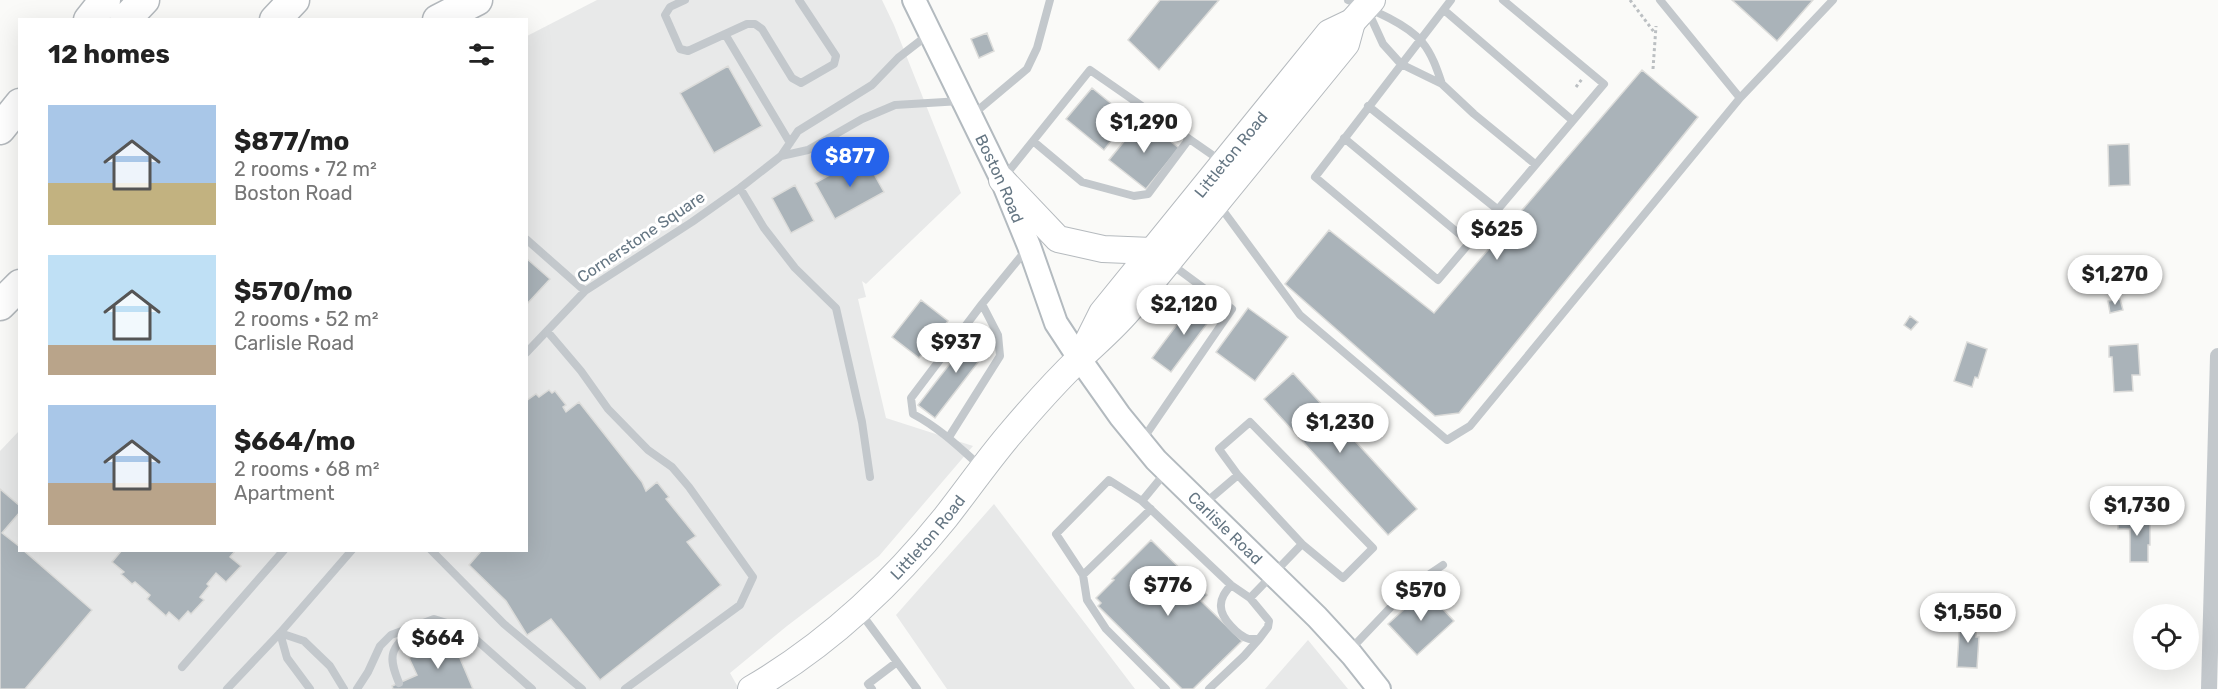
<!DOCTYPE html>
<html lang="en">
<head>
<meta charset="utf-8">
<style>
  :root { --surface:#fff; --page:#f2f2f2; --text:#222; --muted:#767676; --accent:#2563eb }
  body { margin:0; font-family:Rubik,sans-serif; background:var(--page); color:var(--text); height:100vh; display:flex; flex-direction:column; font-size:22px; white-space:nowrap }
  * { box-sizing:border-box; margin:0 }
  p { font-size:20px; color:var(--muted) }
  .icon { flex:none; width:33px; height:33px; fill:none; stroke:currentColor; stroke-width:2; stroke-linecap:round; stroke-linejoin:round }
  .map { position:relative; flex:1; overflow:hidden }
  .sheet { position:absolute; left:18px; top:18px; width:510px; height:534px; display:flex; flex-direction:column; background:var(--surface); border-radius:0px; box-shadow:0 6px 24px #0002 }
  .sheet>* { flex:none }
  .tools { position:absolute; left:2133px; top:604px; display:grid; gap:12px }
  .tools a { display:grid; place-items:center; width:66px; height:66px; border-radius:50%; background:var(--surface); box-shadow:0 6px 24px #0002; font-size:30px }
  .price { position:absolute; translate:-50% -51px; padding:0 14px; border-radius:21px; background:#fff; color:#222; font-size:20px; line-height:39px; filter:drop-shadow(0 2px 3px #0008) }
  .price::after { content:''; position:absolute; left:50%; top:36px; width:18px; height:14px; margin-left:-9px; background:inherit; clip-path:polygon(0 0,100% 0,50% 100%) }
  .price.current { background:var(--accent); color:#fff }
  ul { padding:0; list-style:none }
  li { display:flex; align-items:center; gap:18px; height:150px; padding:0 30px }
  li span { display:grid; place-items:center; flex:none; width:168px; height:120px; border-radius:0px; color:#555 }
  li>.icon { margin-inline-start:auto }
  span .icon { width:72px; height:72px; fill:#fffc; stroke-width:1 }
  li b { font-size:26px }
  h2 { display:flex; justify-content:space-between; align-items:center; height:72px; padding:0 30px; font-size:26px }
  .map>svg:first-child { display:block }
  .built { fill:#e8e9e9 }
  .building { fill:#aab3b9; stroke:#dcdcda; stroke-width:1.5 }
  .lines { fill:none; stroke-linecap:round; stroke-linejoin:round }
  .secondary-casing { stroke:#b3babf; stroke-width:26 }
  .primary-casing { stroke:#b5babe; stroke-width:28 }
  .highway-casing { stroke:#b4b9bd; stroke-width:33 }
  .path { stroke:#bbbfc2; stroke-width:3; stroke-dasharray:3 3; stroke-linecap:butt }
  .lane { stroke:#c3c8cc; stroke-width:8 }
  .street { stroke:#c3c8cc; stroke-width:16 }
  .secondary { stroke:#fff; stroke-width:22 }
  .primary { stroke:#fff; stroke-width:26 }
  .highway { stroke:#fff; stroke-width:30 }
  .labels { text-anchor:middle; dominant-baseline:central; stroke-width:6; stroke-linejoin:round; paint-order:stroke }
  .street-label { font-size:16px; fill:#657683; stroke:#fff }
</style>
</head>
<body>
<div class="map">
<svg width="2218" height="689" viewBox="0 0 2218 689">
  <rect width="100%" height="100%" fill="#fafaf8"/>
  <!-- built -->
  <path class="built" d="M597,0H882L894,25L961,193L866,284L862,281L866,297L858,299L886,418L973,446L879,556L787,626L730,673L739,689H0V451L19,431L20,550H526L527,36Z
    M994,504L1135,689H947L896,615Z
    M1308,640L1348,689H1265Z"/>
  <!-- building -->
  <path class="building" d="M1160,0H1219L1159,70L1128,40Z
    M1732,0H1813L1777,41Z
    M987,33L994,51L979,58L971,39Z
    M728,66L762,126L714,153L680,93Z
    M1642,70L1698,117L1459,413L1435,416L1285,284L1329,230L1434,313Z
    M1092,88L1129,118L1104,150L1066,119Z
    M1142,119L1179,148L1146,189L1109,160Z
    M2129,144L2130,185L2109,186L2108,145Z
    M864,156L884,192L835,219L815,183Z
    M795,185L814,221L791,233L772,198Z
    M526,258L550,279L526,305Z
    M1196,299L1215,313L1171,372L1152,358Z
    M2120,299L2123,310L2110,313L2108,301Z
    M921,300L948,321L919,358L892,337Z
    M1248,308L1288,337L1255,381L1216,352Z
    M1910,316L1918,322L1911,330L1904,325Z
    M976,330L993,343L935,418L918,405Z
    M1967,342L1987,349L1978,378L1975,377L1972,387L1954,381Z
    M2138,344L2140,375H2132L2133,391L2114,392L2112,357H2109V346Z
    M1293,373L1417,509L1388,535L1264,399Z
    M549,390L552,393L555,391L566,405L563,407L566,412L579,402L642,482L646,491L657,482L669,497L666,499L696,536L687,542L721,585L600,680L551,619L527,635L506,601L469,565L482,550H526V401L536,394L539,397Z
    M0,489L20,506V512L2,533L20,547V550H23L92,610L25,689H0Z
    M2118,517H2150V545H2148V562H2130V529H2118Z
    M1151,540L1207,595L1201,601L1242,641L1193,689H1182L1098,606L1101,603L1096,598L1114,580L1112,579Z
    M122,550H236L230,557L241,566L226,582L216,573L207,584L209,586L200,597L204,600L191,614L188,611L179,621L169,612L166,616L147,599L150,595L135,582L132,584L121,574L124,572L112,562Z
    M1425,590L1454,621L1417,655L1388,624Z
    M1960,618L1977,619L1976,637H1979L1977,668L1957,667Z
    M450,639L453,645L456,644L459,650L457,651L473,689H393L392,686L417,675L409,658Z"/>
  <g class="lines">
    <defs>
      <g id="secondary">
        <path id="s1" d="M914,0L1002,180L1029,246L1056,323L1079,358L1120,416L1156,460L1317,617L1352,655L1379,689"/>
      </g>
      <g id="primary">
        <path d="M1002,180L1058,239L1103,249L1152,251"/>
        <path id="s2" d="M1086,345L1102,313L1329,33L1352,22L1372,0"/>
        <path id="s3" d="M751,689C825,646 891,585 945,518C967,490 987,461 1010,434C1032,408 1056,381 1081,357C1099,340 1117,325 1133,305L1346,44L1352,22"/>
      </g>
      <path id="highway" d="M89,20L105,0
        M125,20L144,0
        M275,20L294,0
        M438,20L477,0
        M0,129L20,104
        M0,305L20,285"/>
    </defs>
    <!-- secondary casing -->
    <use href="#secondary" class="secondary-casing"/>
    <!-- primary casing -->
    <use href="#primary" class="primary-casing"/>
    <!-- highway casing -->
    <use href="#highway" class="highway-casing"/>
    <!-- path -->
    <path class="path" d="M1630,0L1654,32
      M1653,69L1656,26
      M1576,87L1582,79"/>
    <!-- lane -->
    <path class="lane" d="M685,0L670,7L665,15L680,49L688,51L747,24H755L762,29L792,78L801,83L834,64L836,56L799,0
      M1348,0C1370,9 1406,23 1422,42C1432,54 1437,69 1442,84
      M1451,0L1315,177L1438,280L1604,84L1503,0
      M1660,0L1740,98
      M1367,9L1383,44L1401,64L1442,84L1474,114L1535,164
      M1444,10L1572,120
      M725,34L790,143
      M1368,106L1497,209
      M971,116L1027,69L1037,48L1050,0
      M1344,138L1469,242
      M1033,141L1082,182L1134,196L1148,194L1189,139
      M781,156L808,150L862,119L895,105L961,101
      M1004,177L1090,70L1221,161
      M740,188L764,228L795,268L836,308L862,422L870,477
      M1219,205L1300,315L1447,440L1470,426L1740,98L1833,0
      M526,239L585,291
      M547,331L581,371L608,409L648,450L672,467L689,487L753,577L740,605L625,689
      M526,353L585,291L692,222L740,188L781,156L798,131L872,85L898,58L929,34
      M949,437L1000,356L998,335L982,304
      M1143,439L1232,309L1171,264
      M980,466C959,447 938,427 913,414L911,398L982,304L1027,249
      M1165,473L1142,501L1231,585L1250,598L1302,544L1343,578L1373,548L1250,422L1219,449L1238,475L1204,504
      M1238,475L1302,544
      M1142,501L1109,480L1056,534L1083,575L1151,509
      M431,550L504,624L582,689
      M1083,575L1087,600L1106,629L1166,689
      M1231,585C1226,591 1220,598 1221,607C1221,618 1238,636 1249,639C1250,639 1259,639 1259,639L1268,627L1269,621L1250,598
      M860,612L917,689
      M280,633L304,641L330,666L344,689
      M280,633L287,658L310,689
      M1349,651L1409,588L1443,565
      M182,667L284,550
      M399,683C387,654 391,650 413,628
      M227,689L280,633L352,550
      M357,689L368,672L380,646L391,635L434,619L463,628L532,689
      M872,689L868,684L897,662
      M1209,689L1244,656L1259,639"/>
    <!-- street -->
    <path class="street" d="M2209,689L2218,356"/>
    <!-- secondary -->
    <use href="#secondary" class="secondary"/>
    <!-- primary -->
    <use href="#primary" class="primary"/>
    <!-- highway -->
    <use href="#highway" class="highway"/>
  </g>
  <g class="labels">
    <!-- street labels -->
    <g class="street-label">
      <text stroke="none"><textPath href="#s2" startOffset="240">Littleton Road</textPath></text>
      <text stroke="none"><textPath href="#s1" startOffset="198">Boston Road</textPath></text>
      <text transform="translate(641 237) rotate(-34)">Cornerstone Square</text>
      <text stroke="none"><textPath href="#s1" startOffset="620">Carlisle Road</textPath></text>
      <text stroke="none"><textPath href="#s3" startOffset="234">Littleton Road</textPath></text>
    </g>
  </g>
</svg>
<div class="tools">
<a><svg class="icon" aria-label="locate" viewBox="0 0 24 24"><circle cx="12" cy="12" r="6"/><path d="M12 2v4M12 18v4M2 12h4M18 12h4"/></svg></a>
</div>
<b class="price" style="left:1144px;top:154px">$1,290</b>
<b class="price current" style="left:850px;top:188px">$877</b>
<b class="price" style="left:1497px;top:261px">$625</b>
<b class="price" style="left:2115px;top:306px">$1,270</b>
<b class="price" style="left:1184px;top:336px">$2,120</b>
<b class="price" style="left:956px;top:374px">$937</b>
<b class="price" style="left:1340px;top:454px">$1,230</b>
<b class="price" style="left:2137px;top:537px">$1,730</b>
<b class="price" style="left:1168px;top:617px">$776</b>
<b class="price" style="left:1421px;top:622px">$570</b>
<b class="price" style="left:1968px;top:644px">$1,550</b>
<b class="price" style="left:438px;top:670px">$664</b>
<section class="sheet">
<h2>12 homes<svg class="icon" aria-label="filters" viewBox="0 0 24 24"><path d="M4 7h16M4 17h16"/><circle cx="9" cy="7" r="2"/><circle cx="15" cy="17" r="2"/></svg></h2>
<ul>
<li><span style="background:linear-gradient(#a9c7e8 65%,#c2b280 0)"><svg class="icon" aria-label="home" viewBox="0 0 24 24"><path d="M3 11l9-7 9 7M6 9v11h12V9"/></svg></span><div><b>$877/mo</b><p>2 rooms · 72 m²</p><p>Boston Road</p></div></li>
<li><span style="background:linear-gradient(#bfe0f5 75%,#b9a48a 0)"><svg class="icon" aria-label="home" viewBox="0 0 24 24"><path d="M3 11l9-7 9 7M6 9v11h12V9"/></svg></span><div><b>$570/mo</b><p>2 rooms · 52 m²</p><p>Carlisle Road</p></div></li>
<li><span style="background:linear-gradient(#a9c7e8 65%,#b9a48a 0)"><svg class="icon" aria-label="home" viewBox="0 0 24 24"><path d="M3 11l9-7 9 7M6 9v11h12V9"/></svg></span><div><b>$664/mo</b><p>2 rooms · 68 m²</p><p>Apartment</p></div></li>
</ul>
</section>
</div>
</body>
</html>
